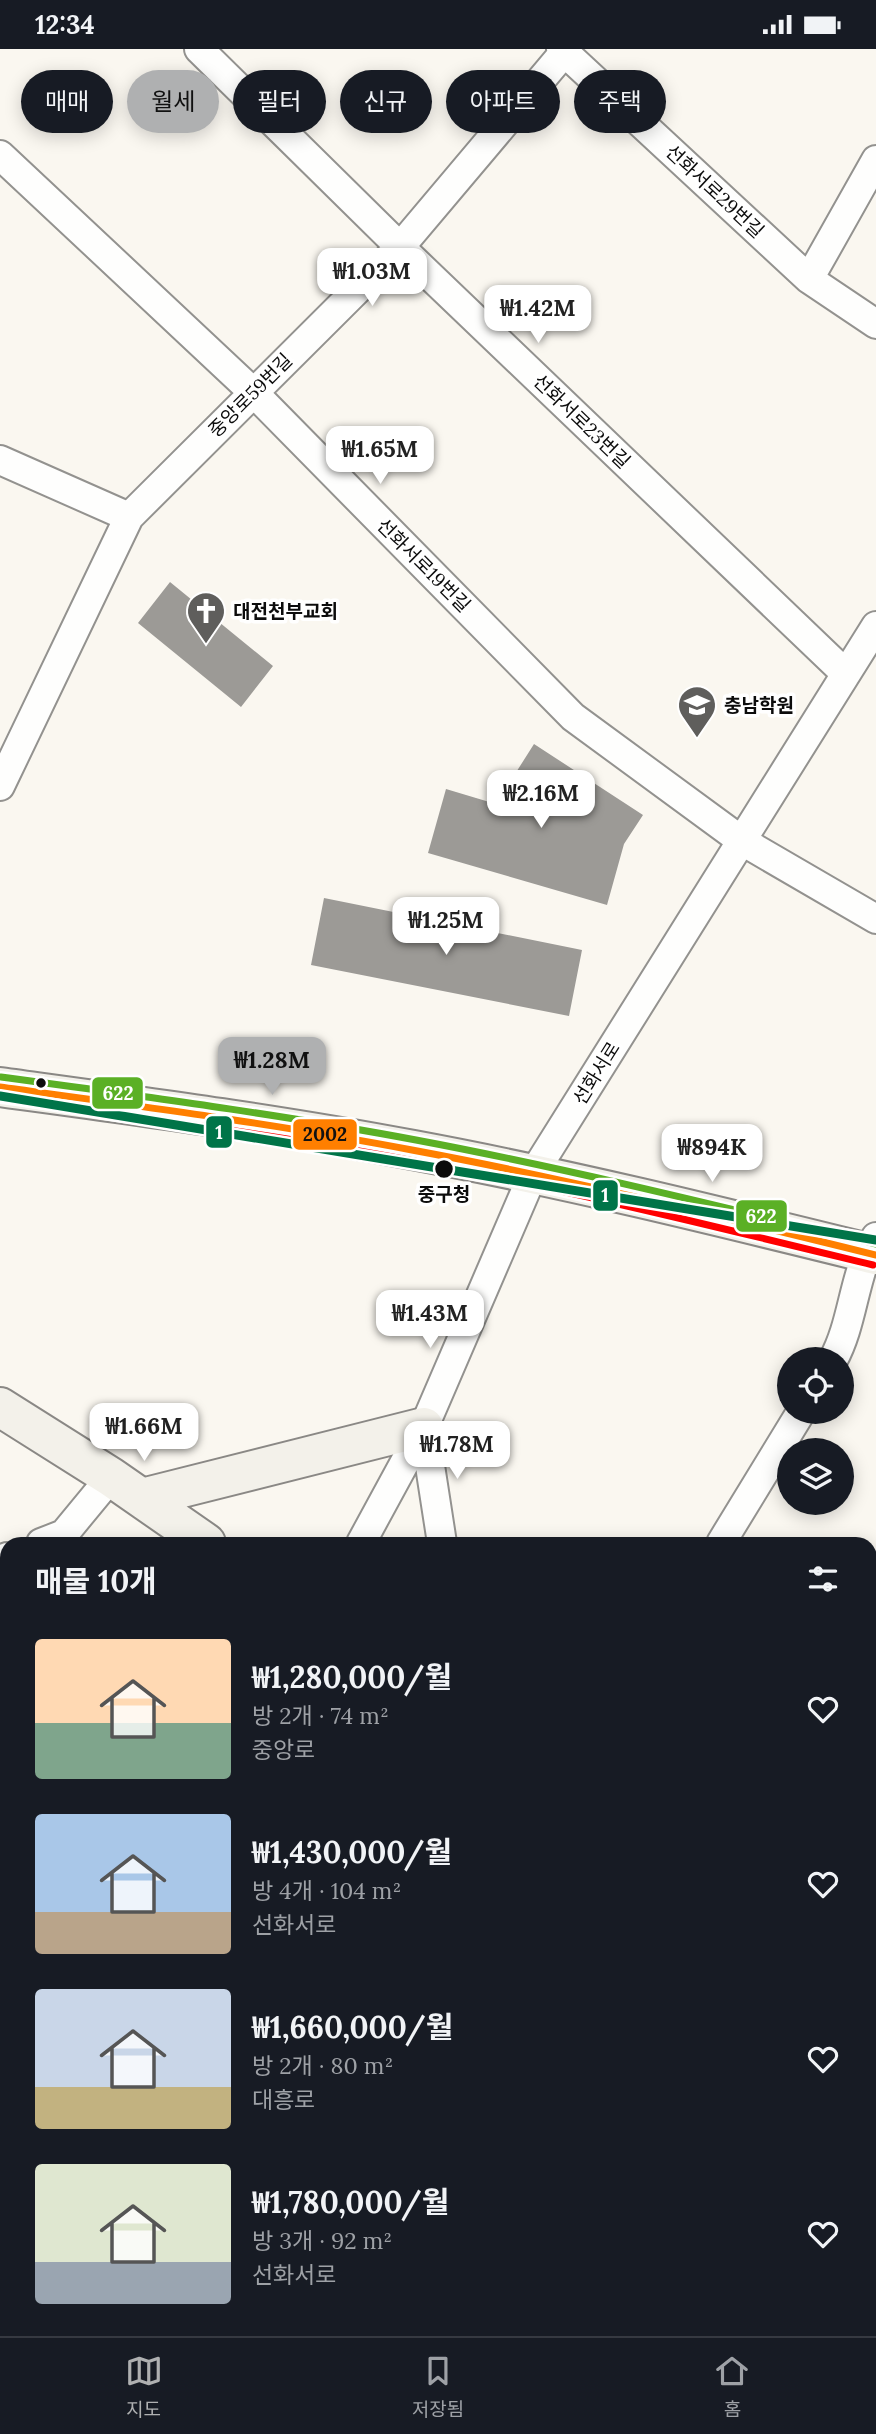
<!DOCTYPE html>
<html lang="ko">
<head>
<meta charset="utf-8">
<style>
  :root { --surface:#171b24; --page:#242831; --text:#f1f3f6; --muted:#9ea1a6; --line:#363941; --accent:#afb0b1 }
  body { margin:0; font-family:Lora,"Noto Sans KR",serif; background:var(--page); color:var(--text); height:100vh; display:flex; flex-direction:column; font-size:26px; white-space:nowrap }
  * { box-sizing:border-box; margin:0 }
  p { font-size:23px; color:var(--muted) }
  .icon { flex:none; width:38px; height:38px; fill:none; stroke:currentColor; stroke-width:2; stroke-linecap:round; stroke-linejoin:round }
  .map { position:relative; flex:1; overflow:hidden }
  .sheet { position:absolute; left:0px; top:1488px; width:877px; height:800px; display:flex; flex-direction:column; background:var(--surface); border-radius:21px 21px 0 0; box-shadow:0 4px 18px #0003 }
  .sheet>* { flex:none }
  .hud { position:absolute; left:21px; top:21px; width:835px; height:63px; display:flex; gap:14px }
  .fabs { position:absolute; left:777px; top:1298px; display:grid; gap:14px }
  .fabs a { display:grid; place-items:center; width:77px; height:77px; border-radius:50%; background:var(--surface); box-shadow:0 4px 18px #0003; font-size:35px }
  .price { position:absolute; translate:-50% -60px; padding:0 16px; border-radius:14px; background:#fff; color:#222; font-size:23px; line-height:46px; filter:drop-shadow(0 2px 4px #0008) }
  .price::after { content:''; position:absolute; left:50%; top:42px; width:21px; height:16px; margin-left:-10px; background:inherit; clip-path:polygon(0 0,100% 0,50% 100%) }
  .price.current { background:var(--accent); color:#111 }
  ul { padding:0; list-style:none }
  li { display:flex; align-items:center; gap:21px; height:175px; padding:0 35px }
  li span { display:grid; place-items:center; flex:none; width:196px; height:140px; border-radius:7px; color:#555 }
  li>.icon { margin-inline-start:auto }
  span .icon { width:84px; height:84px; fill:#fffc; stroke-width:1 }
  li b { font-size:30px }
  h2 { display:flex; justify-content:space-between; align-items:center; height:84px; padding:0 35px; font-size:30px }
  .pill { padding:0 24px; border-radius:32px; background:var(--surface); box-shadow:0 4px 18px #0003; font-size:24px; line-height:63px }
  .pill.current { background:var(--accent); color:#111 }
  .status { display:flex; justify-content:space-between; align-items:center; height:49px; padding:0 35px; background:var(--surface); direction:ltr }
  .status svg { height:19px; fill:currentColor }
  .dock { display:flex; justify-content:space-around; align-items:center; height:98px; border-top:2px solid var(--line); background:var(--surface); font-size:19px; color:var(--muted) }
  .dock a { display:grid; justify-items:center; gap:4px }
  .dock .current { color:var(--accent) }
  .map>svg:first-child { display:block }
  .building { fill:#9c9a96 }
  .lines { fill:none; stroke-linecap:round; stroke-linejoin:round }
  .street-casing { stroke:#93928f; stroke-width:32 }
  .secondary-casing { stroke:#8a8885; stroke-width:42 }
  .street { stroke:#fefefd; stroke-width:28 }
  .secondary { stroke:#f3f1ea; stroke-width:38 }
  .bus-1-casing { stroke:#fff; stroke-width:12 }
  .bus-2-casing { stroke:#fff; stroke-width:12 }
  .bus-3-casing { stroke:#fff; stroke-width:12 }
  .bus-1 { stroke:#ff7f00; stroke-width:7 }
  .bus-2 { stroke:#f00; stroke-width:7 }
  .bus-3 { stroke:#5bb025; stroke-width:7 }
  .metro-1-casing { stroke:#fff; stroke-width:14 }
  .metro-1 { stroke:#007448; stroke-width:9 }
  .bus-dot { fill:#0c0c0c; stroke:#fff; stroke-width:2.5 }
  .labels { text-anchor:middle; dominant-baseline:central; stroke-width:7; stroke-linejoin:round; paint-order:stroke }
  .street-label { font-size:19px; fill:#0c0c0c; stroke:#fff }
  .poi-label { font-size:19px; font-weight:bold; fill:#0c0c0c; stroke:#fff; text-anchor:start }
  .stop-label { font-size:19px; font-weight:bold; fill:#0c0c0c; stroke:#fff }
  .line-badge { stroke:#fff; stroke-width:2.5 }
  .badge-label { font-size:19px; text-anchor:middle; font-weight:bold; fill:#fff }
  .pale-badge-label { font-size:19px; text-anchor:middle; font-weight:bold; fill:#111 }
</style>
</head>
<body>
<div class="status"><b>12:34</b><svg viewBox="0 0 49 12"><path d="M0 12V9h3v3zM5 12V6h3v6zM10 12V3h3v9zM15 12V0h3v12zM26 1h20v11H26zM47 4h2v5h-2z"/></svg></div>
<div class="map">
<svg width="876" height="2287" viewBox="0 0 876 2287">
  <rect width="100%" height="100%" fill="#faf7f0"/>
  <!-- building -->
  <path class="building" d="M170,533L273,617L241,658L138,574Z
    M534,695L643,766L624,795L607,856L428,804L446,740L496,755Z
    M324,849L582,901L569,967L311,916Z"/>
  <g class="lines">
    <defs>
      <path id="street" d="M199,0L400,198L846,625
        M561,0L809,230L876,275
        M0,106L253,343L573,668L742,792L876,870
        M809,230L876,111
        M0,411L129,468
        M0,737L129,468L400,198L567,0
        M833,1311C854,1273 853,1225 876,1188
        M424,1378L442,1494
        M41,1494L64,1485L111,1428
        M361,1494L424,1378L533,1125L876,577
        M721,1494L801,1363
        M0,1511L7,1508
        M870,1632L876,1636
        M870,1724L876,1713
        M0,2068L7,2057
        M870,2157L876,2160
        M0,2166L7,2169
        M703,2280L714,2287
        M49,2287V2280"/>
      <path id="secondary" d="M0,1038C138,1057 276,1075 413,1101C569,1130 722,1168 876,1206
        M0,1358L111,1428L206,1494
        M142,1449L424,1378
        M870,1912L876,1916
        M305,2280V2287"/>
    </defs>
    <!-- street casing -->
    <use href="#street" class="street-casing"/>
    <!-- secondary casing -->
    <use href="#secondary" class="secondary-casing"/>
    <!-- street -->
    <use href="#street" class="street"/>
    <!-- secondary -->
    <use href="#secondary" class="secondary"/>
    <defs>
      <path id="bus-1" d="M0,1038C138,1057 276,1075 412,1101C568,1130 722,1168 876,1206"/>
      <path id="bus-2" d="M0,1049C138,1068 277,1086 414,1112C568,1141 721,1179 873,1216"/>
      <path id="bus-3" d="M1,1028C140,1047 278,1065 416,1091C570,1120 723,1158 876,1195"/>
    </defs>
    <!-- bus-1 casing -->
    <use href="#bus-1" class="bus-1-casing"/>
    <!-- bus-2 casing -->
    <use href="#bus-2" class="bus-2-casing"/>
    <!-- bus-3 casing -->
    <use href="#bus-3" class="bus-3-casing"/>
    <!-- bus-1 -->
    <use href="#bus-1" class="bus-1"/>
    <!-- bus-2 -->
    <use href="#bus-2" class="bus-2"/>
    <!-- bus-3 -->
    <use href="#bus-3" class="bus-3"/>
    <defs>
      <path id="metro-1" d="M0,1047L876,1191"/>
    </defs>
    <!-- metro-1 casing -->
    <use href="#metro-1" class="metro-1-casing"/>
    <!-- metro-1 -->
    <use href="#metro-1" class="metro-1"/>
  </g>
  <!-- icons -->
  <defs>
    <symbol id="church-pin" viewBox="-11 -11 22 30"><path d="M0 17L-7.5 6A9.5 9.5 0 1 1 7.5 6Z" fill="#5f5e5c" stroke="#fff"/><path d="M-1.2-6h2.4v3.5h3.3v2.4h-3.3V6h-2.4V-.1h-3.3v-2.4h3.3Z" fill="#fff"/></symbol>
    <symbol id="school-pin" viewBox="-11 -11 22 30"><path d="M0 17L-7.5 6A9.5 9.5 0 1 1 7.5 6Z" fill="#5f5e5c" stroke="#fff"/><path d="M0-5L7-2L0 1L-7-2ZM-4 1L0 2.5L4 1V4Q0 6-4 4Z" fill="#fff"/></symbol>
  </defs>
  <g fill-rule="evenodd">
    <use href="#church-pin" x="184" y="540" width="44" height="60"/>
    <use href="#school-pin" x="675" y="634" width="44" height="60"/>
  </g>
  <!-- markers -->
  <g class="bus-dot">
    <circle cx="41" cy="1034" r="6"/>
    <circle cx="444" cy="1120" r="10"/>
  </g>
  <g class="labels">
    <!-- street labels -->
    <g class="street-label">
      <text transform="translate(715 142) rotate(43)">선화서로29번길</text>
      <text transform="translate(250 346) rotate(-45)">중앙로59번길</text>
      <text transform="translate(582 372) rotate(44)">선화서로23번길</text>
      <text transform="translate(424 516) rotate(45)">선화서로19번길</text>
      <text transform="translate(596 1024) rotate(-58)">선화서로</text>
    </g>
    <!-- poi labels -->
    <g class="poi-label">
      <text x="233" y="562">대전천부교회</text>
      <text x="724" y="656">충남학원</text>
    </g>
    <!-- stop labels -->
    <g class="stop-label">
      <text x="444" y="1145">중구청</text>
    </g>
  </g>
  <g class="line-badge">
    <rect x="91" y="1027" width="53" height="34" rx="7" fill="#5bb025"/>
    <rect x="205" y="1066" width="28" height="34" rx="7" fill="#007448"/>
    <rect x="292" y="1069" width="66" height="33" rx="7" fill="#ff7f00"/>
    <rect x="592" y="1130" width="27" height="33" rx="7" fill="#007448"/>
    <rect x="735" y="1150" width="53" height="34" rx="7" fill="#5bb025"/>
  </g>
  <g class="badge-label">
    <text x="118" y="1051">622</text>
    <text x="219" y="1090">1</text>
    <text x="605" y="1153">1</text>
    <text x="761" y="1174">622</text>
  </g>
  <g class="pale-badge-label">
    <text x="325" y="1092">2002</text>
  </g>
</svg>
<div class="fabs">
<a><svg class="icon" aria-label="locate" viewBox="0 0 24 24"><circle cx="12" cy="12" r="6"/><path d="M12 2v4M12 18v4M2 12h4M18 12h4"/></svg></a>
<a><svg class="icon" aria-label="layers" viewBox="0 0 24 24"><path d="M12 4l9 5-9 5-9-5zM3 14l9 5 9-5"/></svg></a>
</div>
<b class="price" style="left:372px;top:259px">₩1.03M</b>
<b class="price" style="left:538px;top:296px">₩1.42M</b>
<b class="price" style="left:380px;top:437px">₩1.65M</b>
<b class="price" style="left:541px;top:781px">₩2.16M</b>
<b class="price" style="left:446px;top:908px">₩1.25M</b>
<b class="price current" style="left:272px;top:1048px">₩1.28M</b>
<b class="price" style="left:712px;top:1135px">₩894K</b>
<b class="price" style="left:430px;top:1301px">₩1.43M</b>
<b class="price" style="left:144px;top:1414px">₩1.66M</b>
<b class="price" style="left:457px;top:1432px">₩1.78M</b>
<div class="hud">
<a class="pill">매매</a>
<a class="pill current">월세</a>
<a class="pill">필터</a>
<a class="pill">신규</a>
<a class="pill">아파트</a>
<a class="pill">주택</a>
</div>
<section class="sheet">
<h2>매물 10개<svg class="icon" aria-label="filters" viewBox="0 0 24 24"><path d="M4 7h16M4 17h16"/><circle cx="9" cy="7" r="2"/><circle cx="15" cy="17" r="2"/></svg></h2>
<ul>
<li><span style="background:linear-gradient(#ffd9b3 60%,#7fa58c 0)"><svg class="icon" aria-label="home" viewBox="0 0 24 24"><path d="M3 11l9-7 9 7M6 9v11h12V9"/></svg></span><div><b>₩1,280,000/월</b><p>방 2개 · 74 m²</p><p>중앙로</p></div><svg class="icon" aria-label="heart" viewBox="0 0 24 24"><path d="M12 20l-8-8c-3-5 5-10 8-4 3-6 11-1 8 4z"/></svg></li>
<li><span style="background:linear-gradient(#a9c7e8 70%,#b9a48a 0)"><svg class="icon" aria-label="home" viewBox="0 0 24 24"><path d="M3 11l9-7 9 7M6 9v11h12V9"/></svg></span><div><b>₩1,430,000/월</b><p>방 4개 · 104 m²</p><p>선화서로</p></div><svg class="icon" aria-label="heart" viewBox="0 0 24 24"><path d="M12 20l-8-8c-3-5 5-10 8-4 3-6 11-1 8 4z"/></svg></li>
<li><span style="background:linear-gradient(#c9d6e8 70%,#c2b280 0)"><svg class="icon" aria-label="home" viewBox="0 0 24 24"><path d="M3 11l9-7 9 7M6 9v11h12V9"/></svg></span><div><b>₩1,660,000/월</b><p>방 2개 · 80 m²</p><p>대흥로</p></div><svg class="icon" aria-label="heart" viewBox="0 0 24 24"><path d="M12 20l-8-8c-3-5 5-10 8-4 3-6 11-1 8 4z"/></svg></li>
<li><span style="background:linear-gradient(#dfe7d0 70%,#9aa5b1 0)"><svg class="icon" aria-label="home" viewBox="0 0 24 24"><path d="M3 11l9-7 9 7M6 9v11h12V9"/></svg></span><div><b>₩1,780,000/월</b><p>방 3개 · 92 m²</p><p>선화서로</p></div><svg class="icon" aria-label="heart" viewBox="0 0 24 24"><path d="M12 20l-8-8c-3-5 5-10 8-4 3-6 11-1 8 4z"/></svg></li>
</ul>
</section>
</div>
<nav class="dock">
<a class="current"><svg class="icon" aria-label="map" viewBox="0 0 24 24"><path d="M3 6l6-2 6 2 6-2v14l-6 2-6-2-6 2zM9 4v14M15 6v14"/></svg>지도</a>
<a><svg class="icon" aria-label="saved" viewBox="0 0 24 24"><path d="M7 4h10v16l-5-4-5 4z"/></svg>저장됨</a>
<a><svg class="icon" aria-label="home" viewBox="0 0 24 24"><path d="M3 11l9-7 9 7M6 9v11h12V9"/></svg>홈</a>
</nav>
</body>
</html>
